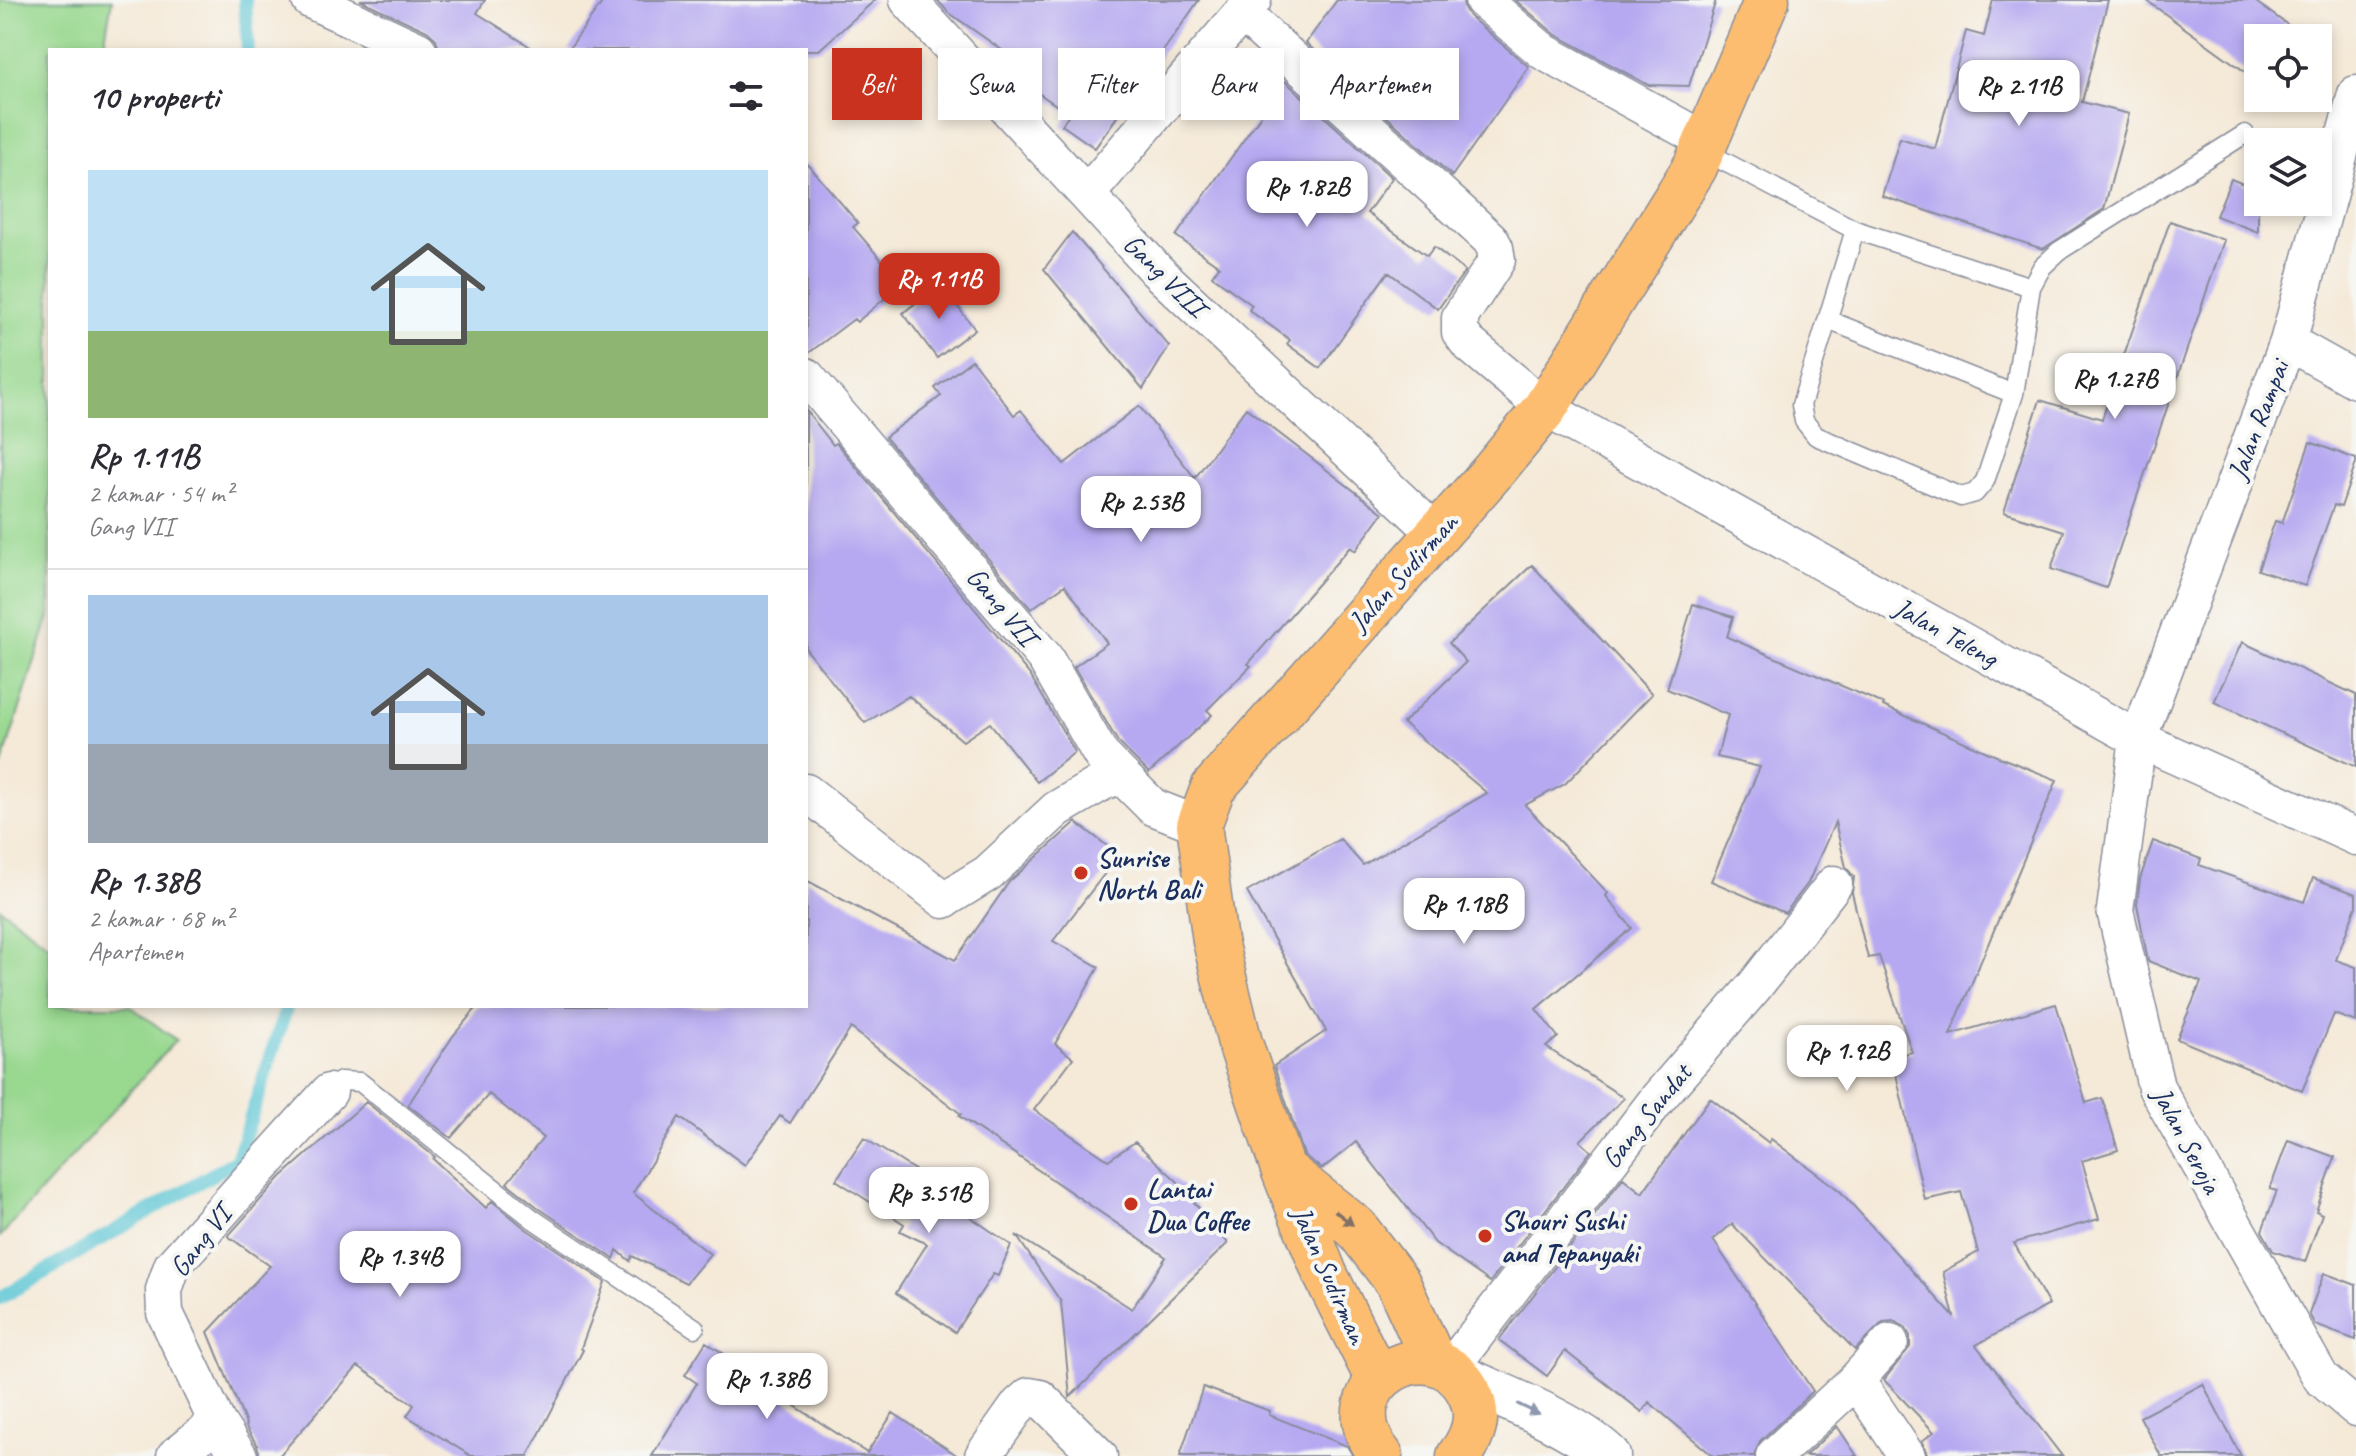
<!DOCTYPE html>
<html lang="id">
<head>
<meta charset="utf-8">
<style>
  :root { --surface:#fff; --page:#f7f7f7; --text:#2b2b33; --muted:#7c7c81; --line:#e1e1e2; --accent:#c8321e }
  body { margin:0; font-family:Caveat,sans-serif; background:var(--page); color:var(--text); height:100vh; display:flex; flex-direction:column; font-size:30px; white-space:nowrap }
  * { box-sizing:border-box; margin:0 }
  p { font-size:26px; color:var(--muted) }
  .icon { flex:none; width:44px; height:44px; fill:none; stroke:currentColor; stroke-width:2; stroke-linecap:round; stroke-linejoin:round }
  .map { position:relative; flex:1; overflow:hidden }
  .details { position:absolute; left:48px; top:48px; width:760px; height:960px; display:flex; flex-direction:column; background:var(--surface); border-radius:0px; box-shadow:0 4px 12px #0003 }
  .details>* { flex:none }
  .guide { position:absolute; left:832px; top:48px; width:760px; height:72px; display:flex; gap:16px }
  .controls { position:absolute; left:2244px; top:24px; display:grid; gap:16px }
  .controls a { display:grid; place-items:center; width:88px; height:88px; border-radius:0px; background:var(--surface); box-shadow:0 4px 12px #0003; font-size:40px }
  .price { position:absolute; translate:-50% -68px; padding:0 18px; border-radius:16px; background:#fff; color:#222; font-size:26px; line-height:52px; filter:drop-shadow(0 2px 4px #0008) }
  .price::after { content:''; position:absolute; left:50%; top:48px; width:24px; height:18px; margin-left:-12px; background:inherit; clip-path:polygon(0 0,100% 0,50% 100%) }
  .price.selected { background:var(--accent); color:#fff }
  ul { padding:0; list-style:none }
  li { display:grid; align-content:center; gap:16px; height:424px; padding:0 40px }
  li+li { border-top:2px solid var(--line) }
  li span { display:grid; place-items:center; height:248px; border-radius:0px; color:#555 }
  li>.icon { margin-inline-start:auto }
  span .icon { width:144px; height:144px; fill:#fffc; stroke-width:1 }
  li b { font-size:34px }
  h2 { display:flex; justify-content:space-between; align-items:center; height:96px; padding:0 40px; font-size:34px }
  .tag { padding:0 28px; border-radius:0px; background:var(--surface); box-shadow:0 4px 12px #0003; font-size:28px; line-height:72px }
  .tag.selected { background:var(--accent); color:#fff }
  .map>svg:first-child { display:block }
  .green { fill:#98d88f; stroke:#5a8476; stroke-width:2 }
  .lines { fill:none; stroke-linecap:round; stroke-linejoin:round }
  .stream { stroke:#5bc6d5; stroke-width:14 }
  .building { fill:#b6a9f1 }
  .service-casing { stroke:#888c9a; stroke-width:21 }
  .minor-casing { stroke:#888c9a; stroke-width:39 }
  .tertiary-casing { stroke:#888c9a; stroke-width:47 }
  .primary-casing { stroke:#888c9a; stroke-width:47 }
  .service { stroke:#fff; stroke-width:18 }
  .minor { stroke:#fff; stroke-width:36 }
  .tertiary { stroke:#fff; stroke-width:44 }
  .primary { stroke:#fcbd6f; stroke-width:44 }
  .oneway { fill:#806f66 }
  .oneway2 { fill:#8d97ae }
  .poi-dot { fill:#c8321e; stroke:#f6f6f2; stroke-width:3 }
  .labels { text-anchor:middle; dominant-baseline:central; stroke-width:8; stroke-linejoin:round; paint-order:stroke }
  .street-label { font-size:28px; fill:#1b2f5e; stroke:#f6f6f2 }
  .poi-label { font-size:28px; font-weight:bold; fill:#1b2f5e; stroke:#f6f6f2; text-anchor:start }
</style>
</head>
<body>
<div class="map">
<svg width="2356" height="1456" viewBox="0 0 2356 1456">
  <rect width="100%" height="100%" fill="#f6f6f2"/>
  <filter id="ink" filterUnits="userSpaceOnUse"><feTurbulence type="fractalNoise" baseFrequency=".0125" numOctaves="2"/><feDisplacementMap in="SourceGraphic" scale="16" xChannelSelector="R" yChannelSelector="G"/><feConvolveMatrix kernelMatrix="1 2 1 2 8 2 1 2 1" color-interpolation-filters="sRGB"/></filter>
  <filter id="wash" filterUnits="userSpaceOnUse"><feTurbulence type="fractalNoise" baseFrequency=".006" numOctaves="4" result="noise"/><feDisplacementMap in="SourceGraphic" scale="32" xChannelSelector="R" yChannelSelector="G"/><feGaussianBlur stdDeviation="1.8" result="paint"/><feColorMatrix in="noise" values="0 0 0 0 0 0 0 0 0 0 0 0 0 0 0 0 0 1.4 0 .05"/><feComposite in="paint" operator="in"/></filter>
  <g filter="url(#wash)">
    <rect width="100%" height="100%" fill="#f5e9d7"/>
    <!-- green -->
    <path class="green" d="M0,0H112L103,50H50V613L0,771Z
      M0,908L50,946V1006H130L176,1040L0,1237Z"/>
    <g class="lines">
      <!-- stream -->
      <path class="stream" d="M245,0L248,50
        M0,1298L237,1160L287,1006"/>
    </g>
    <g id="blocks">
      <!-- building -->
      <path class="building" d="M360,0H485L477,13L535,50H439L436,39L427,31Z
        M604,0H875L819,50H568Z
        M937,0H1199L1095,148L1062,125L1069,114L1028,86L1036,74L948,12Z
        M1337,0H1463L1464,8L1469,16L1529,67L1452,176L1306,43Z
        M1515,0H1716L1689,86L1648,85L1556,35Z
        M1993,0H2108L2082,102L2129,114L2104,209L2043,249L1882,196L1900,138L1935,149L1966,31L1984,36Z
        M2146,0H2253L2306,38H2258V81Z
        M1285,81L1392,178L1367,213L1427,256L1434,247L1465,271L1438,309L1388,272L1320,368L1287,344L1290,340L1249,310L1252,305L1212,276L1219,266L1176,236Z
        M806,162L858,223L853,227L902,284L857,322L854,319L806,355Z
        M2231,179L2258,190V232L2216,216Z
        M2170,221L2224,240L2106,588L2051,569L2064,531L2004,512L2040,400L2102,419Z
        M1072,232L1169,346L1143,389L1044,269Z
        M940,284L975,329L937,358L903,313Z
        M972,360L1014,415L1021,410L1064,464L1139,406L1195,478L1246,408L1383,513L1355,551L1350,547L1248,664L1251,666L1207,710L1212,715L1149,773L1118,742L1074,667L1107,643L1065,585L1031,609L885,437L941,396L935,388Z
        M806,410L833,445L836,443L1030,675L1075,752L1037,782L990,723L963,741L909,696L865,723L806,649Z
        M2310,442L2356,459V463L2341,507L2334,505L2305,586L2258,570L2275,521L2282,523Z
        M1532,565L1652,694L1565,784L1525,805L1608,893L1606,896L1632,928L1536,1009L1558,1037L1546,1047L1624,1098L1580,1141L1591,1151L1490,1282L1435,1243L1356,1142L1322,1169L1304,1155L1274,1066L1326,1031L1247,892L1340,839L1363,865L1487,793L1403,723L1466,662L1449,643Z
        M1693,604L1733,617L1727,637L1884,704L1883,706L1994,755L2057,780L1950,1035L2056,1004L2086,1103L2102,1098L2118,1150L2082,1161L2099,1219L2014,1243L2049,1305L1976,1345L2062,1456H1928L1922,1441L1934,1432L1884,1380L1910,1347V1336L1905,1327L1894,1321L1883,1322L1855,1350L1732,1224L1713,1240L1813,1391L1760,1441L1754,1456H1713L1649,1402L1642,1412L1565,1351L1547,1376L1499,1340L1623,1178L1642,1193L1710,1098L1769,1143L1771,1139L1840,1191L1954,1317L1943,1272L1978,1252L1961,1192L1925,1200L1892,1057L1912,1052L1879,956L1868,958L1852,893L1854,877L1846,867L1835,822L1808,883L1785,913L1711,881L1760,767L1717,757L1728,715L1667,689Z
        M2242,642L2356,695V767L2214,702Z
        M1076,822L1119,855L1053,941L1099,967L1055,1044L1073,1058L1034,1110L1108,1160L1135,1142L1190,1193L1188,1195L1228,1243L1070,1397L1061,1302L1016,1235L1132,1309L1166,1257L959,1116L961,1114L851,1028L790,1123L780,1116L745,1165L679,1117L633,1193L710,1254L686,1283L632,1256L630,1261L617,1250L614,1259L540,1209L507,1183L543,1138L489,1094L451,1138L408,1105L453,1036L478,1006H806V880L955,960L1009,882Z
        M2153,841L2201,859L2199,865L2304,902L2313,878L2356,894V906L2336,960L2356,967V1022L2334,1014L2302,1091L2177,1039L2201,982L2148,961L2137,904L2140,879Z
        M366,1102L435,1157L433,1159L486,1208L492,1201L526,1229L605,1282L581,1348L583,1350L528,1456H471L407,1416L414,1405L358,1366L279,1456H260L257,1445L245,1426L246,1424L208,1332L270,1266L228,1236L281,1177Z
        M864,1138L924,1176L920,1182L1011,1245L998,1276L993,1274L955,1332L896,1293L927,1244L900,1231L904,1224L836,1180Z
        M2288,1140L2335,1157L2316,1211L2322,1214L2305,1262L2273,1251L2262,1231L2277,1191L2270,1189Z
        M2324,1273L2356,1285V1340L2315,1325L2309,1314Z
        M706,1342L765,1381L763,1385L867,1453L893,1413L958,1456H652L697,1383L685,1375Z
        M2203,1384L2241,1456H2161L2140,1417Z
        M1203,1387L1270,1411L1269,1415L1347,1446L1353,1456H1180Z
        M1837,1426L1857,1456H1805Z"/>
    </g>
  </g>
  <g filter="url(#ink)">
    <use href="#blocks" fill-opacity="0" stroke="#888c9a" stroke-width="2"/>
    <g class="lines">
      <defs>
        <path id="service" d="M1702,150L1855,230L2031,287L2042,267L2059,251L2245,134
          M1828,320L2014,394L1985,481L1975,493L1961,497L1816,436L1804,421L1801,405L1855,230
          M2014,394L2031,287
          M329,1092L341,1081L360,1082L533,1219L695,1328"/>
        <path id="minor" d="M310,0L418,50
          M908,0L1156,270L1437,534
          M1483,0L1544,52L1706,141
          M1242,13L1490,239L1495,248L1497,260L1460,317V332L1468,343L1545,408L2138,739L2356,837
          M2356,94L2288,342L2138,739L2115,910L2156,1087L2321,1378L2356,1408
          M1087,194L1253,0
          M2288,342L2356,380
          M806,376L1045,658L1101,755L1153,807L1199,825
          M806,792L944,900L988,873L1057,809L1103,782L1121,775
          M1453,1372L1462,1353L1659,1097L1754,987L1834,884
          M1856,1380L1907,1456
          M175,1456L217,1422
          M239,1456L217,1422L165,1313L164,1290L172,1266L329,1092
          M983,1456L1019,1405L1029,1396L1040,1398L1099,1456
          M1774,1456L1856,1380L1890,1342"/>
        <path id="tertiary" d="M1457,1376C1503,1397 1572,1422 1608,1456"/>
        <path id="primary" d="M1285,1171L1356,1228L1398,1283L1434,1362
          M1378,1380L1325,1274L1283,1169L1240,1043L1215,941L1199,825L1213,788L1495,469L1545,408L1695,167L1767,0
          M1381,1456C1322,1383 1440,1318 1472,1399C1480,1420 1472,1439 1459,1456"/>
      </defs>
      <!-- service casing -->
      <use href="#service" class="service-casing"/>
      <!-- minor casing -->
      <use href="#minor" class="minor-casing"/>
      <!-- tertiary casing -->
      <use href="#tertiary" class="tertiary-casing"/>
      <!-- primary casing -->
      <use href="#primary" class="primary-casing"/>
      <!-- service -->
      <use href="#service" class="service"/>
      <!-- minor -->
      <use href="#minor" class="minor"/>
      <!-- tertiary -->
      <use href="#tertiary" class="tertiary"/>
      <!-- primary -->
      <use href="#primary" class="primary"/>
    </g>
    <!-- one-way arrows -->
    <defs><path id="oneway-solid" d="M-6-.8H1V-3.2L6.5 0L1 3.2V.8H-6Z" transform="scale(2)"/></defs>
    <use class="oneway" href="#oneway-solid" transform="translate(1344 1218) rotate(38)"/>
    <use class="oneway2" href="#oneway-solid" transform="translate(1528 1409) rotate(26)"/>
  </g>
  <!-- markers -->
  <g class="poi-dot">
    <circle cx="1081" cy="873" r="8"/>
    <circle cx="1131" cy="1204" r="8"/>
    <circle cx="1485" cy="1236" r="8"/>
  </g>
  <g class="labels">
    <!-- street labels -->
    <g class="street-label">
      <text transform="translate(1165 275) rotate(45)">Gang VIII</text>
      <text transform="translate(2258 420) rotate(-69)">Jalan Rampai</text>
      <text transform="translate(1403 572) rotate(-48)">Jalan Sudirman</text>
      <text transform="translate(1002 606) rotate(50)">Gang VII</text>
      <text transform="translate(1946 632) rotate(29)">Jalan Teleng</text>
      <text transform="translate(1646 1116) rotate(-51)">Gang Sandat</text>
      <text transform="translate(2187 1140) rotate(62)">Jalan Seroja</text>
      <text transform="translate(200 1241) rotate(-52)">Gang VI</text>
      <text transform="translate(1330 1275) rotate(66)">Jalan Sudirman</text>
    </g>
    <!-- poi labels -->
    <g class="poi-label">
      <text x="1097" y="857">Sunrise<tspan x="1097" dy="32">North Bali</tspan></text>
      <text x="1147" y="1188">Lantai<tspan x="1147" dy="32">Dua Coffee</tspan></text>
      <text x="1501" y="1220">Shouri Sushi<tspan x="1501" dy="32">and Tepanyaki</tspan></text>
    </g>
  </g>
</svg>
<div class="controls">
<a><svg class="icon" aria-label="locate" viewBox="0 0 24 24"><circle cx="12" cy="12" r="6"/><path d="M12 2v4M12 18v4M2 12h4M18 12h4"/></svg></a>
<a><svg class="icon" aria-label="layers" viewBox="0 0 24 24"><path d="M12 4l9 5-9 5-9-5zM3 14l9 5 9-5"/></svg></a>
</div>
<b class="price" style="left:2019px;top:128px">Rp 2.11B</b>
<b class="price" style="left:1307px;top:229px">Rp 1.82B</b>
<b class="price selected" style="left:939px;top:321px">Rp 1.11B</b>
<b class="price" style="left:2115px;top:421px">Rp 1.27B</b>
<b class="price" style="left:1141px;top:544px">Rp 2.53B</b>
<b class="price" style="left:1464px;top:946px">Rp 1.18B</b>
<b class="price" style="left:1847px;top:1093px">Rp 1.92B</b>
<b class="price" style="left:929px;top:1235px">Rp 3.51B</b>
<b class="price" style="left:400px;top:1299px">Rp 1.34B</b>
<b class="price" style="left:767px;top:1421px">Rp 1.38B</b>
<div class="guide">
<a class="tag selected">Beli</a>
<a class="tag">Sewa</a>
<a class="tag">Filter</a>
<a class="tag">Baru</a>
<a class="tag">Apartemen</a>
</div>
<section class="details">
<h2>10 properti<svg class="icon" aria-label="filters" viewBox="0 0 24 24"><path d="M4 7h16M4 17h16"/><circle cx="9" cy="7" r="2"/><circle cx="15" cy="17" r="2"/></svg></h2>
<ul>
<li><span style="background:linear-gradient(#bfe0f5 65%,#8fb573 0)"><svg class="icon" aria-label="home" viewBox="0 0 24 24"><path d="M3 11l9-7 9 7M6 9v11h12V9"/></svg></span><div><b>Rp 1.11B</b><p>2 kamar · 54 m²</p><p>Gang VII</p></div></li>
<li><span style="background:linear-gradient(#a9c7e8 60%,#9aa5b1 0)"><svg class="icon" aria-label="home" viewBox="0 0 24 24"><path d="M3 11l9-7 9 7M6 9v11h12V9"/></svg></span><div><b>Rp 1.38B</b><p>2 kamar · 68 m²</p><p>Apartemen</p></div></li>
</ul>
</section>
</div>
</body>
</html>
